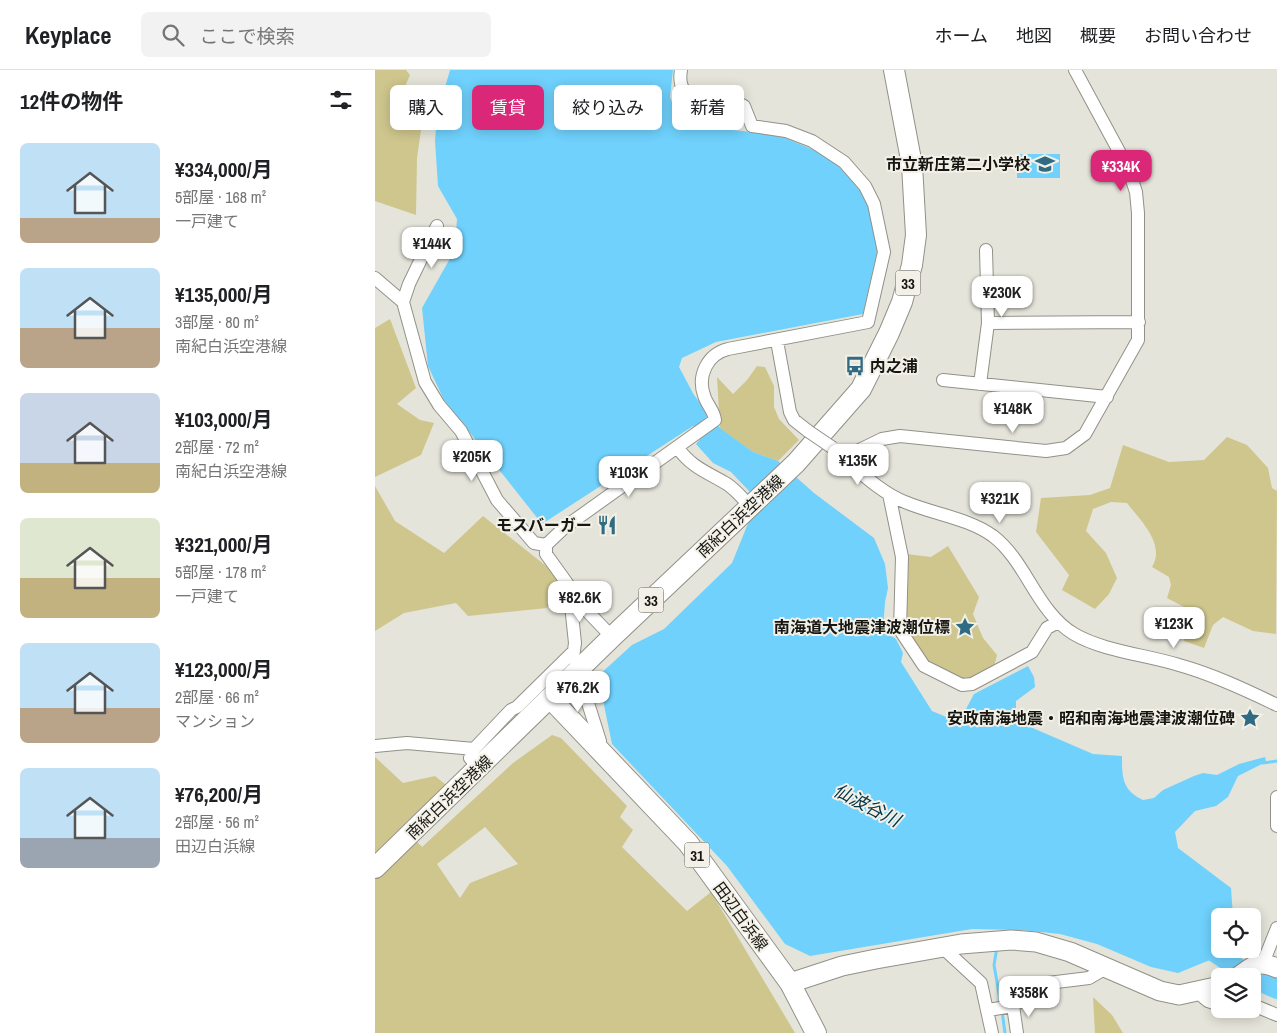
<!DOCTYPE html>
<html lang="ja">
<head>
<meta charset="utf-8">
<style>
  :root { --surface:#fff; --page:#f2f2f2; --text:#202124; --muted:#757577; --line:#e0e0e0; --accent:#db2777 }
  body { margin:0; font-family:"Archivo Narrow","Noto Sans JP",sans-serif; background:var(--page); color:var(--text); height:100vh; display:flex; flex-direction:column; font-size:19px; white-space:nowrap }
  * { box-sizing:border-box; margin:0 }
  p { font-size:16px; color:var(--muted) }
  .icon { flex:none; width:28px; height:28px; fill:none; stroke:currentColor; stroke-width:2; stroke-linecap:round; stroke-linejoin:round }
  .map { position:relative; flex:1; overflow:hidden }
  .panel { display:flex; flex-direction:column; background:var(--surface); width:375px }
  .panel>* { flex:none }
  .banner { position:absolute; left:15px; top:15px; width:475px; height:45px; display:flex; gap:10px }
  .tools { position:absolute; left:836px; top:838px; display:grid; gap:10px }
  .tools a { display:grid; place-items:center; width:50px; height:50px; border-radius:8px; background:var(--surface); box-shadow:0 2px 12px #0003; font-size:25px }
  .price { position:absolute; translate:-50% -42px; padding:0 11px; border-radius:10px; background:#fff; color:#222; font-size:16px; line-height:32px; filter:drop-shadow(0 1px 2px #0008) }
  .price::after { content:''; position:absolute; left:50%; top:30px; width:15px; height:11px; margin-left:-8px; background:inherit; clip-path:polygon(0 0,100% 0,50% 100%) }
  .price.current { background:var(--accent); color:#fff }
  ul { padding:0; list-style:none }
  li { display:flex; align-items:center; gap:15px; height:125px; padding:0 20px }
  li span { display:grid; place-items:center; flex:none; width:140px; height:100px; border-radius:8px; color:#555 }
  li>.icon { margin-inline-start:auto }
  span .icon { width:60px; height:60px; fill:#fffc; stroke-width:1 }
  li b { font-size:21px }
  h2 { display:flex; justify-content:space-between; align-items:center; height:60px; padding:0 20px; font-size:21px }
  .chip { padding:0 18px; border-radius:8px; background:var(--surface); box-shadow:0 2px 12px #0003; font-size:18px; line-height:45px }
  .chip.current { background:var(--accent); color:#fff }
  header { display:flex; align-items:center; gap:30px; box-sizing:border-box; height:70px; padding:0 25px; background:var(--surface); border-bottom:1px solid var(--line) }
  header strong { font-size:24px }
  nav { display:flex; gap:28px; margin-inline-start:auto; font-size:18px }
  .search { width:350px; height:45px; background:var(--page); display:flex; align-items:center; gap:12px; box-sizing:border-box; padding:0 18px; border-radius:8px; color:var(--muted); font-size:19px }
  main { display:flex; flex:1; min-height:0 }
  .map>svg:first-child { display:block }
  .green { fill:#cec68d; fill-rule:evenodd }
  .water { fill:#6fd1fc }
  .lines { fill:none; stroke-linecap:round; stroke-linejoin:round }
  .stream { stroke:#6fd1fc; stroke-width:3 }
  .river { stroke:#6fd1fc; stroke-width:20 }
  .street-casing { stroke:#929188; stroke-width:14 }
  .secondary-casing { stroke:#929188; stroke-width:21 }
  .primary-casing { stroke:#929188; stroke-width:22 }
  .street { stroke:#fff; stroke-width:12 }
  .secondary { stroke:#fff; stroke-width:19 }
  .primary { stroke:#fff; stroke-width:20 }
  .street-bridge-casing { stroke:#929188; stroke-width:14; stroke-linecap:butt }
  .street-bridge { stroke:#fff; stroke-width:12 }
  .labels { text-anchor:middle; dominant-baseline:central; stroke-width:4; stroke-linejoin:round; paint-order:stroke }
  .shield { fill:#f3f1e7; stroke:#585852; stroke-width:1 }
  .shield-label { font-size:15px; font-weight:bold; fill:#161612 }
  .poi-label { font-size:16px; font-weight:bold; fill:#161612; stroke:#f3f1e7; text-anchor:end }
  .street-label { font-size:16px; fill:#161612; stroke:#f3f1e7 }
  .water-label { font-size:18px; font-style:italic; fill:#063446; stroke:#f3f1e7 }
</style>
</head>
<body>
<header>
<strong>Keyplace</strong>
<div class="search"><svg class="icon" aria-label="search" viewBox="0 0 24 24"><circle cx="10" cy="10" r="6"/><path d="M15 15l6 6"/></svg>ここで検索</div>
<nav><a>ホーム</a><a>地図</a><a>概要</a><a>お問い合わせ</a></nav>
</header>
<main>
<section class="panel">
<h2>12件の物件<svg class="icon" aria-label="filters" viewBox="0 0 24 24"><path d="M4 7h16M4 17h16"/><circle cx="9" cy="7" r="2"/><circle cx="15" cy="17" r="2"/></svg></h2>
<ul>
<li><span style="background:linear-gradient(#bfe0f5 75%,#b9a48a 0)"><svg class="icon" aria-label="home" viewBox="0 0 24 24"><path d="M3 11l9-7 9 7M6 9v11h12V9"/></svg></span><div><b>¥334,000/月</b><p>5部屋 · 168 m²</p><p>一戸建て</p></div></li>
<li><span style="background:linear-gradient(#bfe0f5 60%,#b9a48a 0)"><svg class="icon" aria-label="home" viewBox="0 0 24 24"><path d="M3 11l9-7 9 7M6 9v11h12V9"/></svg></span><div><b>¥135,000/月</b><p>3部屋 · 80 m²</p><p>南紀白浜空港線</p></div></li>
<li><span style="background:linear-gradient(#c9d6e8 70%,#c2b280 0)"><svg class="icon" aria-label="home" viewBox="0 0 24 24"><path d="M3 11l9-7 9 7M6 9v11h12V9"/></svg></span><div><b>¥103,000/月</b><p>2部屋 · 72 m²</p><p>南紀白浜空港線</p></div></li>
<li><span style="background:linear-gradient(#dfe7d0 60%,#c2b280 0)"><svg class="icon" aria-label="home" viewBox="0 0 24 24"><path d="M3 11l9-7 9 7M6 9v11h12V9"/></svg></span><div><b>¥321,000/月</b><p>5部屋 · 178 m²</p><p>一戸建て</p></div></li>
<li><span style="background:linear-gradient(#bfe0f5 65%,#b9a48a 0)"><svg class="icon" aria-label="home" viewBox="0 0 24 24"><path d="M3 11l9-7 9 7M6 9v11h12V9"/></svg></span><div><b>¥123,000/月</b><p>2部屋 · 66 m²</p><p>マンション</p></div></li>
<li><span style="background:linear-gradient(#bfe0f5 70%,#9aa5b1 0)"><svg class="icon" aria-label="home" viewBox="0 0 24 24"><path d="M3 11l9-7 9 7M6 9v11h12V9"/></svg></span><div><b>¥76,200/月</b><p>2部屋 · 56 m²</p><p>田辺白浜線</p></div></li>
</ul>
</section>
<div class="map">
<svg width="902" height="963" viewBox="0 0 902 963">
  <rect width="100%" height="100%" fill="#e5e4da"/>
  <!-- green -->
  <path class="green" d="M0,0H31L35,5L25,28L47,53L42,88L41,145L0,131Z
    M15,249L41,318L22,334L45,350L59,353L46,385L0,407V258Z
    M382,296L390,297L399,316V337L404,349L424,370L403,391L378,382L345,359L342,307L358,324L372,310Z
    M852,367L872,375L893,398L897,418L902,421L901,564L878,561L848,547L838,555L829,578L809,571L812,551L809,537L792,528L796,515L794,507L777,497C791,474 765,450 752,433L736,432L718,439L711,461L731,483L742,508L734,524L720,539L687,520L694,505L661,462L666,428L715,425L735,418L748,375L794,392L829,390Z
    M0,416L20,451L69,483L108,446L180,503L184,521L172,538L93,546L81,533L29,543L0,561Z
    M573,476L604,527L598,544L608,568L622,585L618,601L595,609H584L554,594L530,561L532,484L556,487Z
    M177,665L186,668L252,736L245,747L258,760L247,777L312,841L336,822L420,963H0V687L28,713L60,706L76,719L30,759L47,777L138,693ZM110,757L143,794L95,813L85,828L62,794Z
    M718,927L737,945L748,963H720Z"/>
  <!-- water -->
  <path class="water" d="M75,0H298L295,27L303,48L341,58L403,65L451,85L473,105L495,132L502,182L488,244L341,272L307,288L304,297L319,325L346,359L378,382L403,391L439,423L499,468L510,494L513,518L510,532L508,560L521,569L528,583L526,592L557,641L576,649L591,639L599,624L653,596L659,607L660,617L641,631V640L653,656L718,684L747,686C747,707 747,720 768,730L779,728L788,720L819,706L828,703L842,705L864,694L890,687L891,692L863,706L853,727L841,736L820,741L800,762L803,778L856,818L858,846H845V879H862L803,903L776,897L722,874L685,864L646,860L597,859L435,886L410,874L352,796L237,674L223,606L257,575L289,559L357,493L374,451L387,439L375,422L356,402L338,393L321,374L327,367L318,356L167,454L69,330L53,296L47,238L77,185L81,163L82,149L63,116L60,71L62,45Z
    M642,84H685V108H642Z"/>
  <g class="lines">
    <!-- stream -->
    <path class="stream" d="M888,693L902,691
      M622,877L619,895L626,935
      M627,941L630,963"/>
    <!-- river -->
    <path class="river" d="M823,871L875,906
      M878,908L902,919"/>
    <defs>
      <path id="street" d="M0,208L28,232L50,312L64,335L86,361L122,430L159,473L171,475
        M28,232L34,214L62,156
        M613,253L764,252
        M402,271L415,342L419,350L433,361
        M568,310L732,327
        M605,314L613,253L611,180
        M302,377C317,398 332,402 352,414C361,420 368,429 375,436
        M463,383C483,400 506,423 530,432C558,444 593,448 618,466C652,492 661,541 699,564C728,581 772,585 804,595C837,604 871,620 902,635
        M468,388L507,369L525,366L671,381L691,378L710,364L763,270V143L761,122L753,98L700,0
        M514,424L527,487L525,560L549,596L587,615L597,614L657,582L672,558L683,552
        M194,516L200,573L198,588
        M237,567L214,543L210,527L194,516L171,484V475L190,457L340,350C339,340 331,334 329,325C322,305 333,284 353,279L493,252L509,182L499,134L490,116L469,92L437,71L411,61L377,56L369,36L363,33C350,30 317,30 309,20C305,15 305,6 306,0
        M207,614L225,671L221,676
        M0,676L32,673L99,679
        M105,698L95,688L99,679L136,640L142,637L198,582
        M902,727V756
        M567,877L606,913L617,963
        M888,893L902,858
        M822,922L833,931L845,935
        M878,935L902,945
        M638,936L642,963
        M613,940L638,936L673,913L714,908L731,898"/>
      <path id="secondary" d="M864,906C880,895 883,890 902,898
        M415,913L467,896L501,889L586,874L636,870L661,872L695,882L785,921L804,925L845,916"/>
      <path id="primary" d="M175,628L313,773L415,913L441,963
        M0,798L237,567L421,393L486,319L514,263L527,232L537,195L541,165L537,95L519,0"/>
    </defs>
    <!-- street casing -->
    <use href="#street" class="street-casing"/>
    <!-- secondary casing -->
    <use href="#secondary" class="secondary-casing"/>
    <!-- primary casing -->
    <use href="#primary" class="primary-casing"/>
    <!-- street -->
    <use href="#street" class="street"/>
    <!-- secondary -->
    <use href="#secondary" class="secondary"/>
    <!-- primary -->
    <use href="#primary" class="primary"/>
    <defs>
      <path id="street-bridge" d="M433,361L458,378"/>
    </defs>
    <!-- street-bridge casing -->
    <use href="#street-bridge" class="street-bridge-casing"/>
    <!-- street-bridge -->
    <use href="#street-bridge" class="street-bridge"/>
  </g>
  <!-- icons -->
  <defs>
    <symbol id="school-bare" viewBox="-9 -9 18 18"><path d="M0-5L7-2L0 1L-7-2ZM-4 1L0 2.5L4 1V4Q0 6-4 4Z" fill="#306a83" stroke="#f3f1e7" stroke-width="2.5" paint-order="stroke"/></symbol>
    <symbol id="bus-bare" viewBox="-9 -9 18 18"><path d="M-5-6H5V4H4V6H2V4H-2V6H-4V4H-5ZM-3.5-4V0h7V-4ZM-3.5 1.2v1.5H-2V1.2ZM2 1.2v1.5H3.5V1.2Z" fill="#306a83" stroke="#f3f1e7" stroke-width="2.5" paint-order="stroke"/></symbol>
    <symbol id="restaurant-bare" viewBox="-9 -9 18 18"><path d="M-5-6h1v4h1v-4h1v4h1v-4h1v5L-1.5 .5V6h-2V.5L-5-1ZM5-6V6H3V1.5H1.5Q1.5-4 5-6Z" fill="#306a83" stroke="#f3f1e7" stroke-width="2.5" paint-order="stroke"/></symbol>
    <symbol id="sight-bare" viewBox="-9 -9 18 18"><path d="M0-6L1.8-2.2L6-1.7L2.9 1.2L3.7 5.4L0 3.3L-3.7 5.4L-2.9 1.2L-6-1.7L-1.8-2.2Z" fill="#306a83" stroke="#f3f1e7" stroke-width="2.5" paint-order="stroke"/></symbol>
  </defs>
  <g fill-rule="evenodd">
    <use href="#school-bare" x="656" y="80" width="28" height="28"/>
    <use href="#bus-bare" x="466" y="282" width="28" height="28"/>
    <use href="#restaurant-bare" x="218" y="441" width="28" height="28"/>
    <use href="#sight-bare" x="576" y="543" width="28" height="28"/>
    <use href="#sight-bare" x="861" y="634" width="28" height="28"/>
  </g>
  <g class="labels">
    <!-- shield labels -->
    <g class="shield">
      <rect x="520.5" y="200.5" width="25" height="25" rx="4"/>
      <rect x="263.5" y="517.5" width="25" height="25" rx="4"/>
      <rect x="309.5" y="772.5" width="25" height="25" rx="4"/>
    </g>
    <g class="shield-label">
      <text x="533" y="213">33</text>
      <text x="276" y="530">33</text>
      <text x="322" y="785">31</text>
    </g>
    <!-- poi labels -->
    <g class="poi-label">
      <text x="655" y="94">市立新庄第二小学校</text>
      <text x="495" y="296" text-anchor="start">内之浦</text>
      <text x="217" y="455">モスバーガー</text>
      <text x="575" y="557">南海道大地震津波潮位標</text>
      <text x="860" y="648">安政南海地震・昭和南海地震津波潮位碑</text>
    </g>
    <!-- street labels -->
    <g class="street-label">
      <text transform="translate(365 446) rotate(-43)">南紀白浜空港線</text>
      <text transform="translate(74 727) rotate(-44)">南紀白浜空港線</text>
      <text transform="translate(366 846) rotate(54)">田辺白浜線</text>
    </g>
    <!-- water labels -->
    <g class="water-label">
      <text transform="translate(492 735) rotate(27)">仙波谷川</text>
    </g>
  </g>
</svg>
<div class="tools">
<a><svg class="icon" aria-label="locate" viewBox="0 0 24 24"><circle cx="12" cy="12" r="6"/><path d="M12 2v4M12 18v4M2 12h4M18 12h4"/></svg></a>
<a><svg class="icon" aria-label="layers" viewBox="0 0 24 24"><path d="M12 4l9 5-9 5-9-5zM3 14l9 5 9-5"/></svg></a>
</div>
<b class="price current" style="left:746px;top:122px">¥334K</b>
<b class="price" style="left:57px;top:199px">¥144K</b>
<b class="price" style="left:627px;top:248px">¥230K</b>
<b class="price" style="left:638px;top:364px">¥148K</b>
<b class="price" style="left:97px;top:412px">¥205K</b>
<b class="price" style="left:483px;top:416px">¥135K</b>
<b class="price" style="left:254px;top:428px">¥103K</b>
<b class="price" style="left:625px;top:454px">¥321K</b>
<b class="price" style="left:205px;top:553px">¥82.6K</b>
<b class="price" style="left:799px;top:579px">¥123K</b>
<b class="price" style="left:203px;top:643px">¥76.2K</b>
<b class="price" style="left:654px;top:948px">¥358K</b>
<div class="banner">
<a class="chip">購入</a>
<a class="chip current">賃貸</a>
<a class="chip">絞り込み</a>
<a class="chip">新着</a>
</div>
</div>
</main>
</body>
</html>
